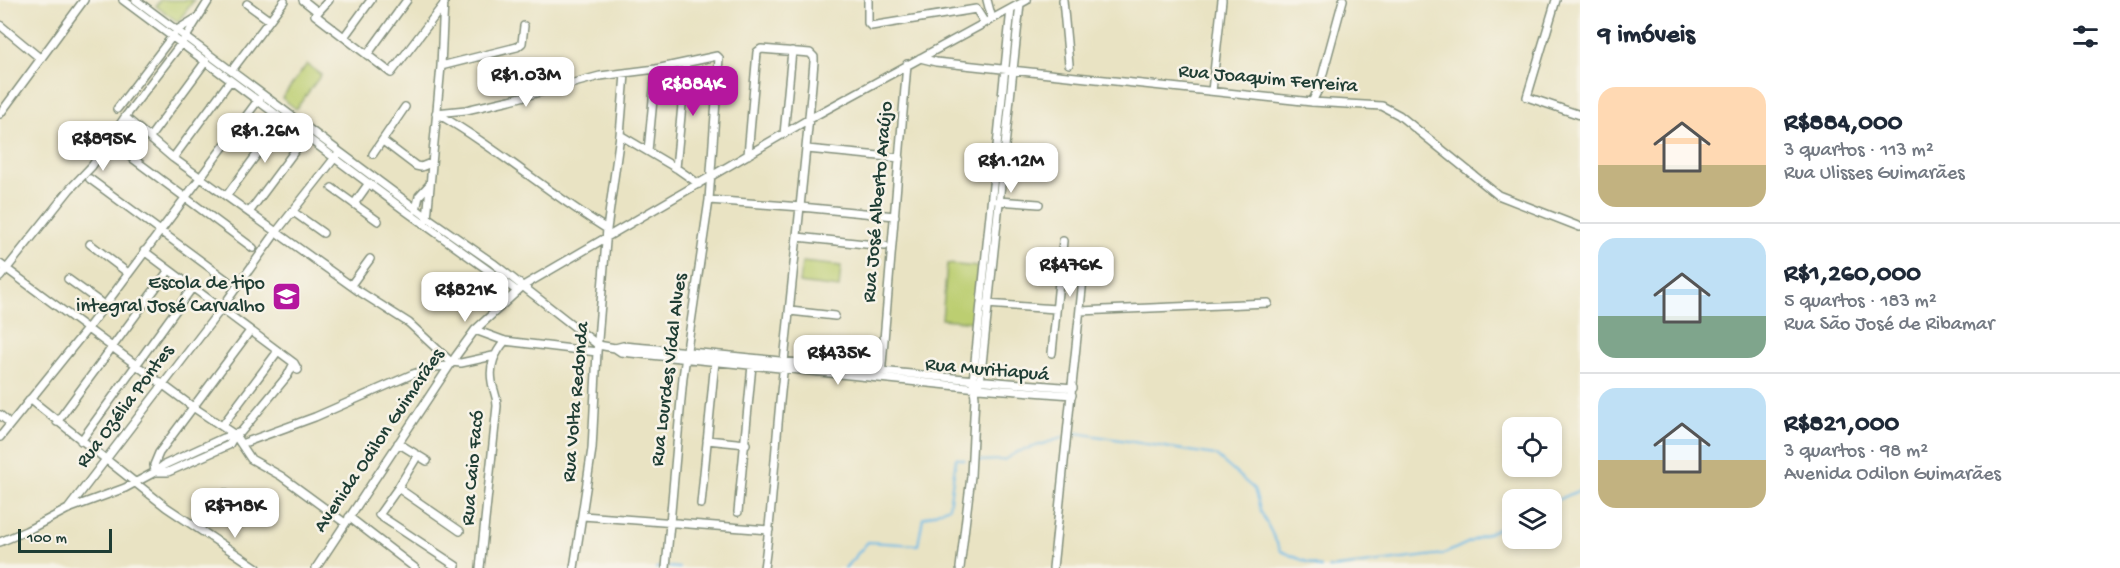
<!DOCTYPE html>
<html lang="pt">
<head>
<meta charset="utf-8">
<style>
  :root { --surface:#fff; --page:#f2f2f3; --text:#1f2937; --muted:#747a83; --line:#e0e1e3; --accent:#b5179e }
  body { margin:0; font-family:"Gochi Hand",sans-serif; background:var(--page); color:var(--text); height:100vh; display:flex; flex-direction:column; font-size:22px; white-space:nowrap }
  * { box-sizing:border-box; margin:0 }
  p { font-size:20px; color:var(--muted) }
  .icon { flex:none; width:33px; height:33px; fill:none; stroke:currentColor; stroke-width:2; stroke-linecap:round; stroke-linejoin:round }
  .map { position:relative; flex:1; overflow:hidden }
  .sheet { display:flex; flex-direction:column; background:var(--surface); width:540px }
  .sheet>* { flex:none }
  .controls { position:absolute; left:1502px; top:417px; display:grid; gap:12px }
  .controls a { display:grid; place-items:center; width:60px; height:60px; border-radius:12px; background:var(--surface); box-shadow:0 3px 9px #0003; font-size:30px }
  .scale { position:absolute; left:18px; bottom:15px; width:94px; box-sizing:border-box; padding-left:6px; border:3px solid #1f3d34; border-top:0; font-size:16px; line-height:21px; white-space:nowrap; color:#1f3d34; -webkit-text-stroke:4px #f7f3e8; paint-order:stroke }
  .price { position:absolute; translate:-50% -51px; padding:0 14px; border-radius:12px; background:#fff; color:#222; font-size:20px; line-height:39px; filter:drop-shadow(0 2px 3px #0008) }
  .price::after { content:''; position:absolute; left:50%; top:36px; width:18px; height:14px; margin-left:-9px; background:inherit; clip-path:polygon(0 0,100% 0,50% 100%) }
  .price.current { background:var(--accent); color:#fff }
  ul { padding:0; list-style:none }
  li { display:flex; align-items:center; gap:18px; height:150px; padding:0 18px }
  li+li { border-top:2px solid var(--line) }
  li span { display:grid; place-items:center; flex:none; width:168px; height:120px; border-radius:18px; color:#555 }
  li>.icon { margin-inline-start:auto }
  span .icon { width:72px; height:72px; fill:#fffc; stroke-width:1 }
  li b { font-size:26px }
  h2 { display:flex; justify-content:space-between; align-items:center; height:72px; padding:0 18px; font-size:26px }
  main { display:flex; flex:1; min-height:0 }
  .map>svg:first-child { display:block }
  .green { fill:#bcce71; stroke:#6e8652; stroke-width:1.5 }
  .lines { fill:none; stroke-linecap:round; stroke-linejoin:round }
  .stream { stroke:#6ebae7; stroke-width:2 }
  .minor-casing { stroke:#84907c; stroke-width:10 }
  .minor { stroke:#fff; stroke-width:7 }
  .labels { text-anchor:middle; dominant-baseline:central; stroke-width:5; stroke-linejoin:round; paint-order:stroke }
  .street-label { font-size:20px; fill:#1f3d34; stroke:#f7f3e8 }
  .poi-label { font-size:20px; fill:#1f3d34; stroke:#f7f3e8; text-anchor:end }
</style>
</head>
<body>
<main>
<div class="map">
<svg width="1580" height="568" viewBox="0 0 1580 568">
  <rect width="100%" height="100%" fill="#f7f3e8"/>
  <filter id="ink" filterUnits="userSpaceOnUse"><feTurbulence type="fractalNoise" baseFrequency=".0167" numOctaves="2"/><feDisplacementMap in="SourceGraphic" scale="12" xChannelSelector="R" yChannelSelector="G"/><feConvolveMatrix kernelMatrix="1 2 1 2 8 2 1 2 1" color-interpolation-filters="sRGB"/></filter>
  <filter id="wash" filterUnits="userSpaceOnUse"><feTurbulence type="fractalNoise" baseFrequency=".008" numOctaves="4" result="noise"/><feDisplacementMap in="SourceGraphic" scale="24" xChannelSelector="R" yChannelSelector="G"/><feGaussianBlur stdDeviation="1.35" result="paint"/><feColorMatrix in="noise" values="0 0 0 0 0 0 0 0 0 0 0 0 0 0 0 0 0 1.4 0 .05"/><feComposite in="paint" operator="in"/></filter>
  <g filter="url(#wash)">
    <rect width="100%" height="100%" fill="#e9e3c3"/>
    <!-- green -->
    <path class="green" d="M160,0H194L178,22L156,6Z
      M307,64L321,75L296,109L282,98Z
      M802,262L841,266L839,288L799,283Z
      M947,264L978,267L973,322L942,319Z"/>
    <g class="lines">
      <!-- stream -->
      <path class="stream" d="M1071,435L1077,433L1215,455L1254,489L1261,512L1281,551L1321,568
        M974,461L1004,460L1017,452L1065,437
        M1551,503L1580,490
        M668,567L680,568
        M656,568L664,567
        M845,568L868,542L918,545L923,518L949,507L956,458L965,460
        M1329,568L1444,554L1512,522"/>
    </g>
  </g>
  <g filter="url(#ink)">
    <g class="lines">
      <defs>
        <path id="minor" d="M123,0L403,209L517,291
          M136,0L427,217L493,263L598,345L615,348L623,346C773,359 922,377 1073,388
          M303,0L318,12L315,15L391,73L444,4
          M868,0V23L871,26L976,9L985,23
          M987,0L992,19
          M1063,0L1069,64
          M1556,0L1527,97L1580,115
          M247,4L269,20
          M318,12L329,0
          M0,25L41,59
          M344,37L371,0
          M367,55L407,0
          M920,58L936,62L1312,102L1382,106L1399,115L1498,195L1580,227
          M441,66L517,47L522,43L524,26
          M232,70L284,1
          M1212,91L1222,0
          M1312,102L1319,88L1343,0
          M117,109L177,30L195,19
          M436,113L466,110L510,100L600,76L656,69L717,56L719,58L709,200L683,377L666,568
          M436,113C496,147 548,193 607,229
          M0,114L84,0
          M125,117L173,158L357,290L409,323L451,362L461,363L493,356
          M784,134L792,51
          M620,135L676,168L699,184
          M150,137L206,61
          M383,141L416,166L421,167L431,163
          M116,146L253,248
          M807,149L900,158
          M648,151L656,69
          M373,154L405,107
          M748,155L757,52L761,49L810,53L814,57V62C805,169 792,276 782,383C775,444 773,507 764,568
          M173,158L230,81
          M676,168L686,63
          M90,179L228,281
          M332,188L378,221
          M227,195L283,119
          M709,200L801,207L895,216
          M998,201L1039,204
          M354,204L369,183
          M416,210L419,196L430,184
          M250,211L306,136
          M292,211L323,233
          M427,219L441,66L444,0
          M797,237L885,246
          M90,244L128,273
          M144,251L278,351L294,363L298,370
          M0,264L193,407L235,435L251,459L281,476L345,523
          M0,277L70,189L92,166L125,117L186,37L209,0
          M68,279L104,305
          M351,285L370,259
          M986,304L1056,309
          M790,311L835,316
          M1080,311L1268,303
          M475,330L505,341L597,352
          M615,348L621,352L978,388L1072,395
          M1052,353L1063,241
          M881,376L907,64
          M980,383L1020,4
          M30,399L166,507L257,568
          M0,415L6,420
          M57,422L169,270
          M222,426L278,351
          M0,437L88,328L259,99
          M707,440L746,444
          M81,441L192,288
          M398,443L427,461
          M241,444L315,417L413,374L434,367L449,366
          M418,455L398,488L379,515L456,566
          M155,472L154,465L159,453L250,331
          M155,472H168L229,445L235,435
          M398,488L460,531
          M701,504L715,361
          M68,509L221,309L277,231L337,155
          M738,512L752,365
          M583,516L769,530
          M349,517L415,568
          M200,529L225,493
          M0,542L26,531L68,509L125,488L155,472L164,465L223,438L241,432L288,375L294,363
          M316,568L456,356L475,330L523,286L809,119L1027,0
          M480,568L497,406C497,394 493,391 492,382C489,365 495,353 505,341
          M574,568L592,449L597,352L607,229L620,135L625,74
          M960,568L971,476L975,397L973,381L1011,9
          M1053,568L1085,260"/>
      </defs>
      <!-- minor casing -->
      <use href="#minor" class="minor-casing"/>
      <!-- minor -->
      <use href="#minor" class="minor"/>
    </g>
  </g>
  <!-- icons -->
  <defs>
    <symbol id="school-square" viewBox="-11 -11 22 22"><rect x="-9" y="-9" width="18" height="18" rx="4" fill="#b5179e" stroke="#f7f3e8"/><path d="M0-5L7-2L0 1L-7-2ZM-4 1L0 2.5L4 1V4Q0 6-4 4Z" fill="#fff"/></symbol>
  </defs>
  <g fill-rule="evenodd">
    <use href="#school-square" x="270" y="280" width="33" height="33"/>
  </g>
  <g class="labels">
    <!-- street labels -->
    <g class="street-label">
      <text transform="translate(1268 80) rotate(5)">Rua Joaquim Ferreira</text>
      <text transform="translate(879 202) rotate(-85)">Rua José Alberto Araújo</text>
      <text transform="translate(670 370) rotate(-83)">Rua Lourdes Vídal Alves</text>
      <text transform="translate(987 371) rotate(5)">Rua Muritiapuá</text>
      <text transform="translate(577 402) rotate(-85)">Rua Volta Redonda</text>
      <text transform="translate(126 407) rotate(-53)">Rua Ozélia Pontes</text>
      <text transform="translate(380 441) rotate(-56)">Avenida Odilon Guimarães</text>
      <text transform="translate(474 468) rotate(-85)">Rua Caio Facó</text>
    </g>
    <!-- poi labels -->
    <g class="poi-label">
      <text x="265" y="284">Escola de tipo<tspan x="265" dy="23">integral José Carvalho</tspan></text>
    </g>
  </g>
</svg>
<div class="controls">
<a><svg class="icon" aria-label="locate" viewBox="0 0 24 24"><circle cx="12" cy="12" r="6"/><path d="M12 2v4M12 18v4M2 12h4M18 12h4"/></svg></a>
<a><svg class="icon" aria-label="layers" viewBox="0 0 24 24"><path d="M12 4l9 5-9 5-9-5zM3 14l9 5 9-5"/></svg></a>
</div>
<div class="scale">100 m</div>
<b class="price" style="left:526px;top:108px">R$1.03M</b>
<b class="price current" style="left:693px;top:117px">R$884K</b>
<b class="price" style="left:265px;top:164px">R$1.26M</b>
<b class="price" style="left:103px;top:172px">R$895K</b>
<b class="price" style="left:1011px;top:194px">R$1.12M</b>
<b class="price" style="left:1070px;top:298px">R$476K</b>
<b class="price" style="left:465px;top:323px">R$821K</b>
<b class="price" style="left:838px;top:386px">R$435K</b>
<b class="price" style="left:235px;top:539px">R$718K</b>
</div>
<section class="sheet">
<h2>9 imóveis<svg class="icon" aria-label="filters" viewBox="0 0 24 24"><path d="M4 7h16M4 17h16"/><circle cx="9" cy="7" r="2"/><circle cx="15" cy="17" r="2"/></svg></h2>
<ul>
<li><span style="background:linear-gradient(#ffd9b3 65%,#c2b280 0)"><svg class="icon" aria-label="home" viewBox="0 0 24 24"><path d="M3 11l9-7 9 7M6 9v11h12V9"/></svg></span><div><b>R$884,000</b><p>3 quartos · 113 m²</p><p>Rua Ulisses Guimarães</p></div></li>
<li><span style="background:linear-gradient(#bfe0f5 65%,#7fa58c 0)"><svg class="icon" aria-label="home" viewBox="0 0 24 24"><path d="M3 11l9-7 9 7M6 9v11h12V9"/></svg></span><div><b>R$1,260,000</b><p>5 quartos · 183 m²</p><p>Rua São José de Ribamar</p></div></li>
<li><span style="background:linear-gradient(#bfe0f5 60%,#c2b280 0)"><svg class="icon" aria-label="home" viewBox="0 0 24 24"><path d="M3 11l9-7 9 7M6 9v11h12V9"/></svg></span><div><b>R$821,000</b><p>3 quartos · 98 m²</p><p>Avenida Odilon Guimarães</p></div></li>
</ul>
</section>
</main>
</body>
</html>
